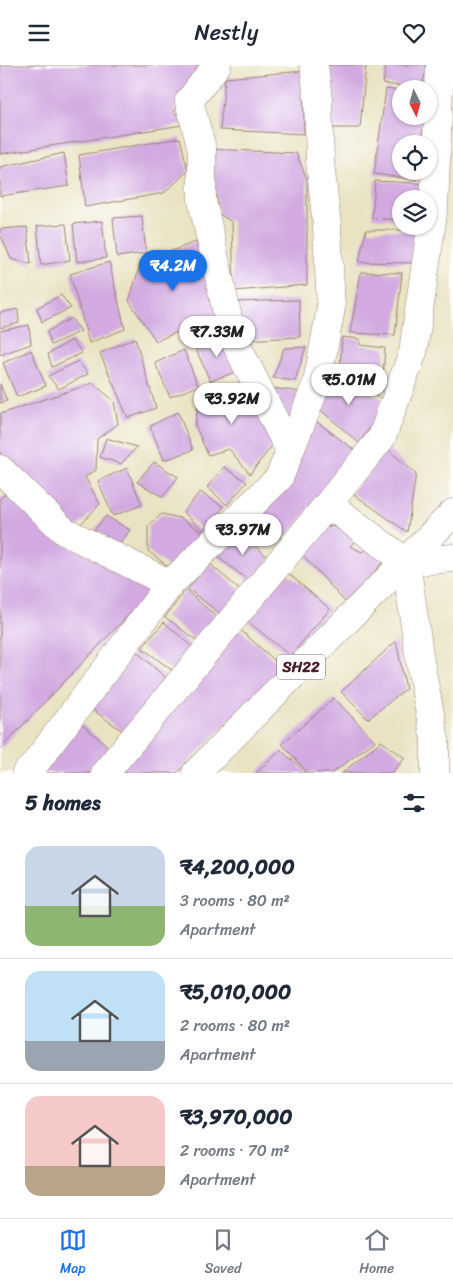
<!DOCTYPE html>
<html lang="en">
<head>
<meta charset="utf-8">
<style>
  :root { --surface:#fff; --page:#f6f6f7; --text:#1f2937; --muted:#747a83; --line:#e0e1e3; --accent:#1a73e8 }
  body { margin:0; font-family:Sriracha,sans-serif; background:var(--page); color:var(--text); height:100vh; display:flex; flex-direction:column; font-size:19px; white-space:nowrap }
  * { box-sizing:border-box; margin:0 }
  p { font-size:16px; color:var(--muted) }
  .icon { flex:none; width:28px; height:28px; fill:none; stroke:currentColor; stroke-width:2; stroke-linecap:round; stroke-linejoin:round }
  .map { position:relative; height:708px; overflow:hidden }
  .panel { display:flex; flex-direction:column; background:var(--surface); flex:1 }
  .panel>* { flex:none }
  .needle { width:32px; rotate:174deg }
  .buttons { position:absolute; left:392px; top:15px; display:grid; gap:10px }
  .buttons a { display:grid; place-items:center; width:45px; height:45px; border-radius:50%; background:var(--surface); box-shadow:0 1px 4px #0004; font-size:25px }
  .price { position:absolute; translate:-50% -42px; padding:0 11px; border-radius:18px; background:#fff; color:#222; font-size:16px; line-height:32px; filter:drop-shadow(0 1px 2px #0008) }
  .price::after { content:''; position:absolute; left:50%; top:30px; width:15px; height:11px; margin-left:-8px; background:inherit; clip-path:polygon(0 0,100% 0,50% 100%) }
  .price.on { background:var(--accent); color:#fff }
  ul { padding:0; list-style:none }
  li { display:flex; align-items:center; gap:15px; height:125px; padding:0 25px }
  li+li { border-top:1px solid var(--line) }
  li span { display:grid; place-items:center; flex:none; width:140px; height:100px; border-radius:15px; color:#555 }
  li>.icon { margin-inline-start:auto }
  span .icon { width:60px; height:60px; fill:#fffc; stroke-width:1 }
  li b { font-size:21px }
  h2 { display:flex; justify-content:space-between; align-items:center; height:60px; padding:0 25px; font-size:21px }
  header { display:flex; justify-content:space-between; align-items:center; height:65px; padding:0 25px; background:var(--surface); font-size:22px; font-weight:600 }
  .menu { display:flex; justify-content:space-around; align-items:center; height:70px; border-top:1px solid var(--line); background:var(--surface); font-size:14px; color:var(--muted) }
  .menu a { display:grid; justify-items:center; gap:2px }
  .menu .on { color:var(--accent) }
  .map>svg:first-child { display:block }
  .building { fill:#d2aae1 }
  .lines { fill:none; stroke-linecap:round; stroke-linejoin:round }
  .minor-casing { stroke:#9a8176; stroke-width:29 }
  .major-casing { stroke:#9a8176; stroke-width:29 }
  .minor { stroke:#fff; stroke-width:28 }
  .major { stroke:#fff; stroke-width:28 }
  .labels { text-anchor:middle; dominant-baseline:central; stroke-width:4; stroke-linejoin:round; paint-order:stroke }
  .shield { fill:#fff; stroke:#80626b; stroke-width:1 }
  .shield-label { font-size:15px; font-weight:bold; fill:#4a1f2b }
</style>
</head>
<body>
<header><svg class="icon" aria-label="menu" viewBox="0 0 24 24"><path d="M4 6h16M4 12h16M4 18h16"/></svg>Nestly<svg class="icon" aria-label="heart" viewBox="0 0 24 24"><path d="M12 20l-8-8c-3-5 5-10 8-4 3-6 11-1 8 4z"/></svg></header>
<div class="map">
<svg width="453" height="708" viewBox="0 0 453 708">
  <rect width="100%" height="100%" fill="#fff"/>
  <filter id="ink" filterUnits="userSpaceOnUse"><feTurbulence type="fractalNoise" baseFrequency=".02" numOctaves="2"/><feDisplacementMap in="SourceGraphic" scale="10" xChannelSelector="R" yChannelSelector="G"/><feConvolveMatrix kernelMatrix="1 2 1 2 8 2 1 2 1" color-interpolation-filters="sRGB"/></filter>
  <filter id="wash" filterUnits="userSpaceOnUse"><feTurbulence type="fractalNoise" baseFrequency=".0096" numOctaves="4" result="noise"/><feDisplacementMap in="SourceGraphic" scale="20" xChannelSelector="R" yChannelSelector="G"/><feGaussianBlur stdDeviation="1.12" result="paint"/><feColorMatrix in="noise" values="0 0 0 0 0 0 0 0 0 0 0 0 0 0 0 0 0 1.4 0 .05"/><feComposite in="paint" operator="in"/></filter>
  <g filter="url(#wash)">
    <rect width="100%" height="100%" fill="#e9e3c2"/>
    <g id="blocks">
      <!-- building -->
      <path class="building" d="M0,0H205L174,45L182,60L0,89Z
        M321,0H366L360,63H326Z
        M386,0H428L421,23L383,19Z
        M303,6L304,69L220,65L225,13Z
        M386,24L401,26V51H425L421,79H401V106H418L417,115L374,109Z
        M180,73L188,106L164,128L85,142L79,90Z
        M210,84L296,88L307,114V220L234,226L232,157L219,149Z
        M64,88L69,121L0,131V102Z
        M375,116L430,119L427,134H401V155L372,153Z
        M142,151L146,188L117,192L113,153Z
        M102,156L106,193L77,197L73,159Z
        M66,159L70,195L41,200L37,161Z
        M27,162L31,199L11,194L0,169V164Z
        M366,165H418L415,198L359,197Z
        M196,177L218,250L156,276L129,236L141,197Z
        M109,197L125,264L89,278L70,209Z
        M361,207L402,208L395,270L350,268Z
        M61,230L71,243L42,257L37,243Z
        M299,235L300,272L243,275L233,237Z
        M18,244L19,258L0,263V248Z
        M71,253L81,266L51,280L47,267Z
        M29,260L31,279L0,290V266Z
        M224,269L239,306L210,316L195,282Z
        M342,272L360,274V280L385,283L382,326L355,315V306L340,304Z
        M135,273L156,343L128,353L100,288Z
        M72,275L82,288L52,302L48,289Z
        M306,282L295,316L273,313L284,283Z
        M31,285L46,321L17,332L3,298Z
        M184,285L198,321L170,332L155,298Z
        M78,296L88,309L59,324L48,311Z
        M328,308L382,334L376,354L359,378L316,341Z
        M93,318L114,336L118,359L97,374L96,405L85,412L100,439L77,463L0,391V349Z
        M243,318L274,378L250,409L229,384L208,390L195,360L200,326Z
        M0,319L7,336L0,338Z
        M271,323L303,327L289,362Z
        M178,347L193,385L164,395L150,361Z
        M312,353L357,387L283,475L251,452Z
        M106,373L137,382L121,399L100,392Z
        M385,382L416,409L407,467L352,428Z
        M154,397L178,412L163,432L137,417Z
        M224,402L247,417L227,440L207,422Z
        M127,403L142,440L113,451L98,416Z
        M200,427L224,442L203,465L183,447Z
        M6,429L57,476L157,520L0,684V433Z
        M162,449L180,453L204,468L174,506L148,486V461Z
        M106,451L130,465L115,485L89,471Z
        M324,461L347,463L358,473L350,481L362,487L369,482L384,496L346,538L299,486Z
        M237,465L270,494L251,517L216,491Z
        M209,498L242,527L223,551L188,524Z
        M283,504L330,544L290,591L246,555Z
        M186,525L219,554L200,578L165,552Z
        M164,557L197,586L177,609L142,583Z
        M236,561L283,603L177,708H116Z
        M396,576L406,624L368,654L341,627Z
        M136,586L169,616L127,669L87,641Z
        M334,633L375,676L332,708H308L282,679Z
        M78,656L115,687L94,708H29Z
        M381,676L405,693L391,708H342Z
        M281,685L306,708H256Z"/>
    </g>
  </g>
  <g filter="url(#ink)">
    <use href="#blocks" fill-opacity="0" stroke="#9a8176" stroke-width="1"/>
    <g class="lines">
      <defs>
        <path id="minor" d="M217,0L189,36L202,84V135L232,271L290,386
          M0,404L64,466L170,519
          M328,439L406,497L453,493
          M406,497L420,596L435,675V708
          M26,708L31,704L170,519L279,413L290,386L317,318L331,243L327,162L320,96L318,34L314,0
          M105,708L328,439L382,372L413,287L434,142L440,0"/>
        <path id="major" d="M196,708L453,448"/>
      </defs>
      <!-- minor casing -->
      <use href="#minor" class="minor-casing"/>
      <!-- major casing -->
      <use href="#major" class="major-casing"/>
      <!-- minor -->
      <use href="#minor" class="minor"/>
      <!-- major -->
      <use href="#major" class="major"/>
    </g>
  </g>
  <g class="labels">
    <!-- shield labels -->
    <rect class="shield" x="277" y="589.5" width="48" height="25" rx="4"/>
    <g class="shield-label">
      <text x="301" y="602">SH22</text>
    </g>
  </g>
</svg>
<div class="buttons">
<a><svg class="needle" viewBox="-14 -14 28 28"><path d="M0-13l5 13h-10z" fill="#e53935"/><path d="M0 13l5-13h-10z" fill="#747a83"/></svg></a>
<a><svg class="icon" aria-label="locate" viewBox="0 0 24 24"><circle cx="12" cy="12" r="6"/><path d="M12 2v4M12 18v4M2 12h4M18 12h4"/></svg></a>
<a><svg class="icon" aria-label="layers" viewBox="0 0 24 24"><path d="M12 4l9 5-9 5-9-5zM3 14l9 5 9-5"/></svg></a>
</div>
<b class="price on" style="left:173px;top:227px">₹4.2M</b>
<b class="price" style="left:217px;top:293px">₹7.33M</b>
<b class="price" style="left:349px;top:341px">₹5.01M</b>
<b class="price" style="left:232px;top:360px">₹3.92M</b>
<b class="price" style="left:243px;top:491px">₹3.97M</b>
</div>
<section class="panel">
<h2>5 homes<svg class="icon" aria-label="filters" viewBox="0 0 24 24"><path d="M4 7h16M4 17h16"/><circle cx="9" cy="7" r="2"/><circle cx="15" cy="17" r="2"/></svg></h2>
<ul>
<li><span style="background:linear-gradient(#c9d6e8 60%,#8fb573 0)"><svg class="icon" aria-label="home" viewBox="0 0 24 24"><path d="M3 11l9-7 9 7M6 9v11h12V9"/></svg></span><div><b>₹4,200,000</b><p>3 rooms · 80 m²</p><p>Apartment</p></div></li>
<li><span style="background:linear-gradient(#bfe0f5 70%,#9aa5b1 0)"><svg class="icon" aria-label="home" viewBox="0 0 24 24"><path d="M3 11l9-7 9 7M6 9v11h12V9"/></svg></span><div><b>₹5,010,000</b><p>2 rooms · 80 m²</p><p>Apartment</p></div></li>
<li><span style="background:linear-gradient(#f6c9c9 70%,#b9a48a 0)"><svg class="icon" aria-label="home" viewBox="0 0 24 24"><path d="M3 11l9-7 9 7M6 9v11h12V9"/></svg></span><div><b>₹3,970,000</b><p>2 rooms · 70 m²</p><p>Apartment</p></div></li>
</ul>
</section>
<nav class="menu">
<a class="on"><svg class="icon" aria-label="map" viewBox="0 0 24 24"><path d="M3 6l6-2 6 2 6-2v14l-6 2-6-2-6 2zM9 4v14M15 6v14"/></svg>Map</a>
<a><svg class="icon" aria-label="saved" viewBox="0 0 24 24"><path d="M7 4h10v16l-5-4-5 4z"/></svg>Saved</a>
<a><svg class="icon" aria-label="home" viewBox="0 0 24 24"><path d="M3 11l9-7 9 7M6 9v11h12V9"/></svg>Home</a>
</nav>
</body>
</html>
